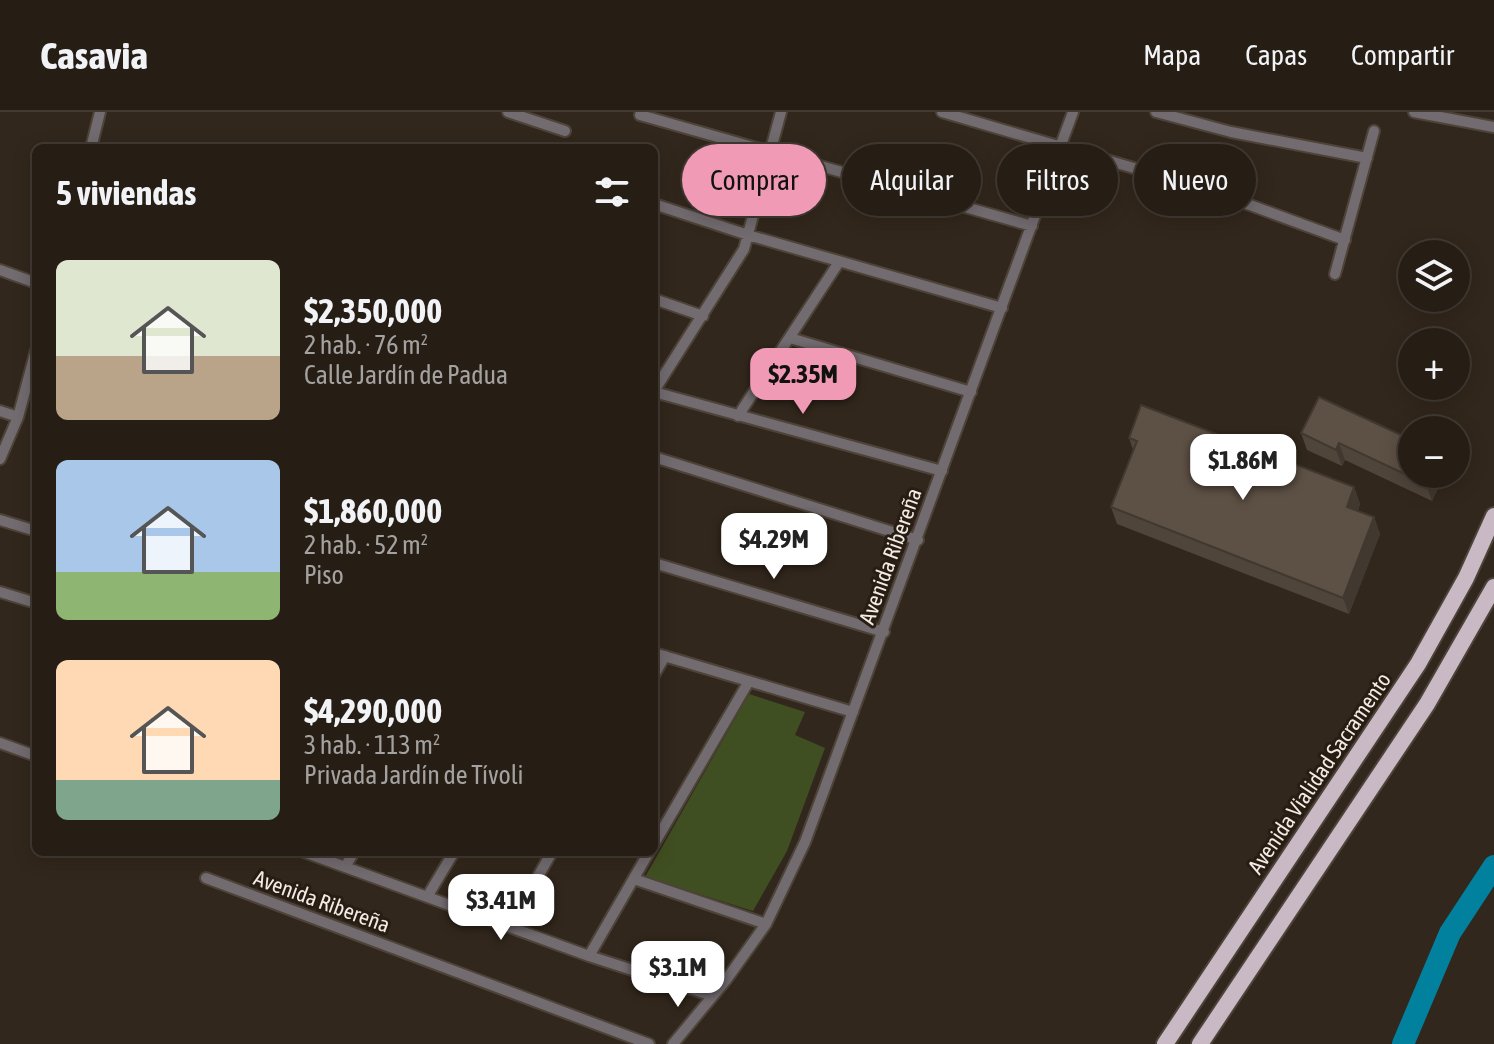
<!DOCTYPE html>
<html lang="es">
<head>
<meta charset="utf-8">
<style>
  :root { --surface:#261d15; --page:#322a22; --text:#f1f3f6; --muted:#a4a2a0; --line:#423b34; --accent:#f09ab5 }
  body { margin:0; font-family:"Asap Condensed",sans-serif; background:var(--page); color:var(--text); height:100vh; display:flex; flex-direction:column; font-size:30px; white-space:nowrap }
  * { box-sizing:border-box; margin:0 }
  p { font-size:26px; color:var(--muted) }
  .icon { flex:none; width:44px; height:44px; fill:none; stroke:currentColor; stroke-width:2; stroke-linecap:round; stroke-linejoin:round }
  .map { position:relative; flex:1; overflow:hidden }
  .details { position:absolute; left:32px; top:32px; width:626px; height:712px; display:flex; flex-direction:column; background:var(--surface); border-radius:12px; box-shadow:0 4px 20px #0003,0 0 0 2px var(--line) }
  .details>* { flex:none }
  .guide { position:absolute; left:682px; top:32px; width:692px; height:72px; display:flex; gap:16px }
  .fabs { position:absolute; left:1398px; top:128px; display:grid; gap:16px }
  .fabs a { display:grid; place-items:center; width:72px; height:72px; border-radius:50%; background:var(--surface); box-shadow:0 4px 20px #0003,0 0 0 2px var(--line); font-size:40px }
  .price { position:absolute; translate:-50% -68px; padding:0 18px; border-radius:16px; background:#fff; color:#222; font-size:26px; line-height:52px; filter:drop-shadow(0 2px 4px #0008) }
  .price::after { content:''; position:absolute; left:50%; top:48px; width:24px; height:18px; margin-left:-12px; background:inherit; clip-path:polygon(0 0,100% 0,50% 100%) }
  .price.current { background:var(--accent); color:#111 }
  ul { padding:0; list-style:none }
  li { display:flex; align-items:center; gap:24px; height:200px; padding:0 24px }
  li span { display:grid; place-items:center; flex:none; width:224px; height:160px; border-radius:12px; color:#555 }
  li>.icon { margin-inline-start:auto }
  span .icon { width:96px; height:96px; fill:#fffc; stroke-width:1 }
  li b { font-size:34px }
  h2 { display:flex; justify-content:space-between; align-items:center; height:96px; padding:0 24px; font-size:34px }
  .chip { padding:0 28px; border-radius:36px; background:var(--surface); box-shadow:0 4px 20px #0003,0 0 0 2px var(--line); font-size:28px; line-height:72px }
  .chip.current { background:var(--accent); color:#111 }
  header { display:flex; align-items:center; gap:48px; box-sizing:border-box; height:112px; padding:0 40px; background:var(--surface); border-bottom:2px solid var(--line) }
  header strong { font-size:38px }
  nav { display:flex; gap:44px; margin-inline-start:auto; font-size:28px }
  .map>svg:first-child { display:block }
  .green { fill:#404f21 }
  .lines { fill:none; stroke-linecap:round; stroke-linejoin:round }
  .river { stroke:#02819e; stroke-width:22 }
  .minor-casing { stroke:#4d4338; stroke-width:14 }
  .trunk-casing { stroke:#4d4338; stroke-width:20 }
  .minor { stroke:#726b6f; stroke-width:10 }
  .trunk { stroke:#c8b9c4; stroke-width:16 }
  .wall { fill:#50453a }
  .shaded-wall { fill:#413830 }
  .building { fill:#5d5044; stroke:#413830; stroke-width:2 }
  .labels { text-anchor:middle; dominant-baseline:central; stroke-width:6; stroke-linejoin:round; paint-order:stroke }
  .street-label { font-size:22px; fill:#f3ece5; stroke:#281d13 }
</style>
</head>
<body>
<header>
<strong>Casavia</strong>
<nav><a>Mapa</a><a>Capas</a><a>Compartir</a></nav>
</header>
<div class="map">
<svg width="1494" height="932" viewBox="0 0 1494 932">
  <rect width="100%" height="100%" fill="#32271c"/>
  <!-- green -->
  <path class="green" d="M749,582L805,600L795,623L825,636L787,739L753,799L645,765Z"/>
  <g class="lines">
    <!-- river -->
    <path class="river" d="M1403,932L1450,821L1494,754"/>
    <defs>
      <path id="minor" d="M508,0L565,19
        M942,0L1209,78L1345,128
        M1156,0L1231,20L1367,46
        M1414,0L1494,15
        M640,3L1032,114
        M91,36L100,0
        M654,92L748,123L1002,196
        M0,158L36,171
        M1335,162L1374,19
        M654,187L703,204
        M790,226L971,280
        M654,279L744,137L781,0
        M654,280L942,359
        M0,299L18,305
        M738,304L839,150
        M654,345L918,428
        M0,347L18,305L36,238
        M0,408L36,419
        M654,451L884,520
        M0,480L36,491
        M654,541L853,600
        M654,563L665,544
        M0,631L36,644
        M654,732L749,569
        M304,740L589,844L710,883
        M345,755L354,740
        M206,766L649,932
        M634,767L766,812
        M427,785L454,740
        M509,815L552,740
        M589,844L649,740
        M673,932L726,868L766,812L805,730L1073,0"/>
      <path id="trunk" d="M1165,932L1418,552L1466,466L1494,404
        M1200,932L1427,592L1494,475"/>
    </defs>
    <!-- minor casing -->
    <use href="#minor" class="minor-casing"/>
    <!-- trunk casing -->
    <use href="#trunk" class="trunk-casing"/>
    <!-- minor -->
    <use href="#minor" class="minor"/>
    <!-- trunk -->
    <use href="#trunk" class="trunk"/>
  </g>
  <!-- wall -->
  <path class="wall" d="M1319,285L1412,362H1453L1448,374L1441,370L1432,389L1345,348L1342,354L1307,338L1301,321Z
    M1129,326L1354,375L1360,392L1358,399L1374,405L1380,422L1349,502L1117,412L1111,395L1133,338Z"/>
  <!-- shaded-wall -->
  <path class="shaded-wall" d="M1339,331L1345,348L1342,354L1336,338Z
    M1431,362H1438L1441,370L1432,389L1426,372Z
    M1443,362H1453L1448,374Z
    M1354,375L1360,392L1353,411L1347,395Z
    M1374,405L1380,422L1349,502L1343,486Z"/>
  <!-- building -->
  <path class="building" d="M1319,285L1412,328V362H1431L1426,372L1339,331L1336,338L1301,321Z
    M1141,293L1354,375L1347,395L1374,405L1343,486L1111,395L1137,329L1129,326Z"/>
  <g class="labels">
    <!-- street labels -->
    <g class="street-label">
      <text transform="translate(890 444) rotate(-70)">Avenida Ribereña</text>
      <text transform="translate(1319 661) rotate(-56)">Avenida Vialidad Sacramento</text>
      <text transform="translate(322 789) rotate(20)">Avenida Ribereña</text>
    </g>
  </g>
</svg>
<div class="fabs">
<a><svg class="icon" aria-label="layers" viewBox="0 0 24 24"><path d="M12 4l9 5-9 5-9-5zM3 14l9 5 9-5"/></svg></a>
<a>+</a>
<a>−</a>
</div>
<b class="price current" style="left:803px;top:304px">$2.35M</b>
<b class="price" style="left:1243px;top:390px">$1.86M</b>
<b class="price" style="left:774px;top:469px">$4.29M</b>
<b class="price" style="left:501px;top:830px">$3.41M</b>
<b class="price" style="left:678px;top:897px">$3.1M</b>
<div class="guide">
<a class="chip current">Comprar</a>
<a class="chip">Alquilar</a>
<a class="chip">Filtros</a>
<a class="chip">Nuevo</a>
</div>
<section class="details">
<h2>5 viviendas<svg class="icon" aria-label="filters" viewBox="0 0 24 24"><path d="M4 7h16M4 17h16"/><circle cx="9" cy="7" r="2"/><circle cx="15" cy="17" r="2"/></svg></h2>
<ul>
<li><span style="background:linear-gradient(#dfe7d0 60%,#b9a48a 0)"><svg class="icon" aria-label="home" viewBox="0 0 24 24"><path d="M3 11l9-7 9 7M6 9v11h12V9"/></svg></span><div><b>$2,350,000</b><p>2 hab. · 76 m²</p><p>Calle Jardín de Padua</p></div></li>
<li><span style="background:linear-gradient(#a9c7e8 70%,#8fb573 0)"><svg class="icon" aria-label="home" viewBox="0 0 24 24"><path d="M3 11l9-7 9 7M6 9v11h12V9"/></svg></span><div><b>$1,860,000</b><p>2 hab. · 52 m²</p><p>Piso</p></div></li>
<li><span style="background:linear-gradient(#ffd9b3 75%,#7fa58c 0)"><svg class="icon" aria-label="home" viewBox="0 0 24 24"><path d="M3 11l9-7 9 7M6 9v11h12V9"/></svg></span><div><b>$4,290,000</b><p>3 hab. · 113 m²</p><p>Privada Jardín de Tívoli</p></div></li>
</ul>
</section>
</div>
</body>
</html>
